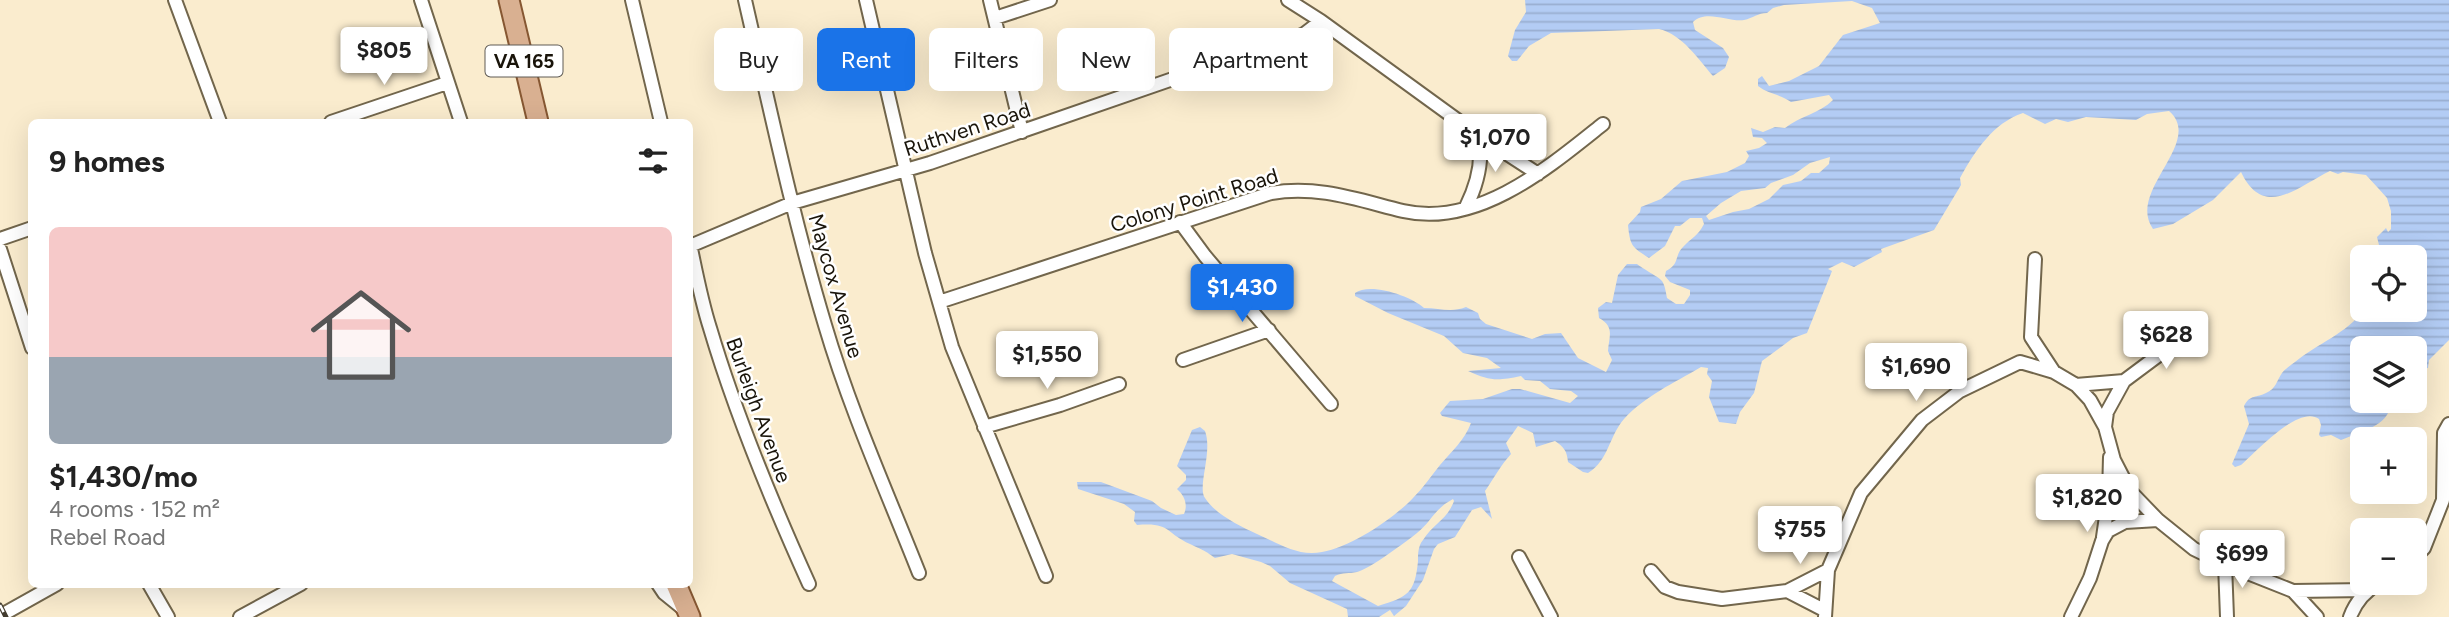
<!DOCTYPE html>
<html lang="en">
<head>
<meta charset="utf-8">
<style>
  :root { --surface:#fff; --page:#f6f6f6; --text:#222; --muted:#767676; --accent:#1a73e8 }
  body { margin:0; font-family:Figtree,sans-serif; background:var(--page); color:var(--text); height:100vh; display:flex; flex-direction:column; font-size:26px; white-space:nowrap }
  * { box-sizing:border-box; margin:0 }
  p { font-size:23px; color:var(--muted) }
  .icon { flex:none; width:38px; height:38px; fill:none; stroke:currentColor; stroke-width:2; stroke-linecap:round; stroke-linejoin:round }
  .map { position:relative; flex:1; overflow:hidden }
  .details { position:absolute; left:28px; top:119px; width:665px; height:469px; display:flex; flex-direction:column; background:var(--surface); border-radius:10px; box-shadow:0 7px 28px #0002 }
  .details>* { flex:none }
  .banner { position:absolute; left:714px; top:28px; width:665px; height:63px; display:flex; gap:14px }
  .controls { position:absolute; left:2350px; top:245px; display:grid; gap:14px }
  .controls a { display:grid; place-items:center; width:77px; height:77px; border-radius:10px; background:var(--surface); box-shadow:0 7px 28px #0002; font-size:35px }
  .price { position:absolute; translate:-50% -60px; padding:0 16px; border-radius:7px; background:#fff; color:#222; font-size:23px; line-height:46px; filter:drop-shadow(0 2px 4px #0008) }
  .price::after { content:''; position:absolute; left:50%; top:42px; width:21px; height:16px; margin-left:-10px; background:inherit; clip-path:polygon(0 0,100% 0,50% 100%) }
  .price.active { background:var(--accent); color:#fff }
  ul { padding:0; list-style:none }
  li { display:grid; align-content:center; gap:14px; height:371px; padding:0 21px }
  li span { display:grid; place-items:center; height:217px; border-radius:10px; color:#555 }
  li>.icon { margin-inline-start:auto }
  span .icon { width:126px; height:126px; fill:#fffc; stroke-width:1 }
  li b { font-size:30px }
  h2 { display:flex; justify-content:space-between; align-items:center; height:84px; padding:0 21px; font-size:30px }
  .chip { padding:0 24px; border-radius:10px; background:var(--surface); box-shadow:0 7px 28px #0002; font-size:24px; line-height:63px }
  .chip.active { background:var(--accent); color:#fff }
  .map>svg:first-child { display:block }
  .water { fill:url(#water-rules); fill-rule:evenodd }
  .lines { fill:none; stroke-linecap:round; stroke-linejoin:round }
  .minor-casing { stroke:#72664c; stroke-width:16 }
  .primary-casing { stroke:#865732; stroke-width:23 }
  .minor { stroke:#fff; stroke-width:12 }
  .primary { stroke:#d9b091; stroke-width:19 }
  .rail-casing { stroke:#423b2e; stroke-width:5 }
  .rail { stroke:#fff; stroke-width:2.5; stroke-dasharray:8; stroke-linecap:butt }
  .labels { text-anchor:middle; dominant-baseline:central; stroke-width:5; stroke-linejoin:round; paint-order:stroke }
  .shield { fill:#fff; stroke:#5e5a54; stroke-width:2 }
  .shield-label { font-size:19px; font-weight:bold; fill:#19140a }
  .street-label { font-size:21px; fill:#19140a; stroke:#fff }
</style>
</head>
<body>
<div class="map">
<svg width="2449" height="617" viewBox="0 0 2449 617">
  <defs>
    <pattern id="water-rules" width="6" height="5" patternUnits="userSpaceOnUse" patternTransform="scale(1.75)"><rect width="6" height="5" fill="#b3ccf4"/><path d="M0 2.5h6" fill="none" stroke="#99aed0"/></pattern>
  </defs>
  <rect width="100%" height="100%" fill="#faecce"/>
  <!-- water -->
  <path class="water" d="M1525,0H2449V340L2429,360L2428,368L2415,370V348H2362V401H2390C2393,425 2359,432 2341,440L2331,435L2321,437L2319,435L2321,425L2319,419C2299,404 2256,452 2241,465L2235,467L2232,464L2249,424L2244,406C2250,394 2257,398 2266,393C2276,389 2277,380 2282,373C2285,369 2291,365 2295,362C2317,344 2347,333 2364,310H2415V257H2382L2377,237L2386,228L2388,232L2391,229V211L2387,198L2378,188L2366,175L2343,172L2338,174L2330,171C2297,187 2264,220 2241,172L2213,200L2173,224L2153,229C2126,191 2205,142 2169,111L2147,114L2136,120L2086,117L2068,122L2056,119L2045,124L2023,113C1993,123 1975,151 1960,178L1961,185L1934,230L1881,249L1882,252L1854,267L1842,262L1828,269L1832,271L1807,333L1793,338L1762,361L1754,393L1740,412L1736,424L1719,422L1709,397L1712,381L1707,374L1708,368L1701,367C1674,383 1645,396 1624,419C1609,436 1609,460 1588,473L1583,472L1568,462C1567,451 1564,447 1555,441L1536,447L1533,433L1518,426L1506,443L1511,454C1501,465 1494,478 1485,491L1492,519L1481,507L1472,510L1455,537L1438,544L1434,549L1423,580L1406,606L1394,616L1390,610L1379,617H1348L1347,609L1290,583L1270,566L1261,562L1232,554L1215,558C1203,549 1202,550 1190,544C1165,533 1171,522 1137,525L1134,521L1135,512L1124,504L1078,489L1077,482H1101L1152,501L1161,508L1176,515L1184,514C1188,505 1185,496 1177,489L1186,480V475L1177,466L1192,430L1200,427L1205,431C1213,452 1197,487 1205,498C1216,515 1240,526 1257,534C1278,543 1298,557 1322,552C1351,547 1393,519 1413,498C1423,488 1431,476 1440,465C1452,451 1464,441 1471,423L1442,416L1440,413L1450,401L1483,399L1512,389H1520L1570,403L1578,396L1571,391L1550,389L1540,381L1525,380L1521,376C1497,381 1490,381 1468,371L1501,368L1487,358L1463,353L1444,336L1388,313L1355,296V293C1370,282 1411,296 1424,308C1440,308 1451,313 1466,307L1478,313L1480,319L1486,324L1532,339L1545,334L1561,333L1578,358L1606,372L1612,360L1608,351C1609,336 1615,327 1599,318L1598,308L1606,302L1612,303L1618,275L1627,264H1637C1643,269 1659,277 1662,281C1665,285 1666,293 1667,298L1676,304H1684L1690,295V290L1670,282L1665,276L1666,271C1680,264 1674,256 1683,247C1691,238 1698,236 1704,224L1702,218H1690L1680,226H1675L1665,246L1649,258C1632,247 1630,246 1628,225L1640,212L1641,207L1661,199L1682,181L1727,172L1745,163L1749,156L1746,151L1759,148L1767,143L1762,138L1753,137L1751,128L1763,132L1775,127L1785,128C1800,116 1819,114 1833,100L1829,95L1791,102C1780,94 1768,94 1758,86V79L1762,76L1769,86L1789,81L1819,66L1843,35L1880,23L1872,8L1852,1L1784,5L1773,8L1767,13C1758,13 1753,18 1744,20C1728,22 1706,9 1693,22L1695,30L1723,48L1729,57L1725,68L1713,76C1698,59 1683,35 1659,29L1551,33L1529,46L1517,61H1512L1508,56L1515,30L1526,12ZM1830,157L1829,164L1819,173H1811L1801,181L1783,185L1769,199L1749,209L1733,212L1709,220L1706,216L1721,203L1741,191L1765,188L1771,183L1793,175L1810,163ZM1453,499L1454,501C1447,520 1433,524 1423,540C1418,546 1418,554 1418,561C1415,593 1408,597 1378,606L1332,581L1335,576C1343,572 1349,574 1357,572C1368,570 1407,541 1417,533C1432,521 1434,509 1453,499Z"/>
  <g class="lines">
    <defs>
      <path id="minor" d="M175,0L220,122
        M421,0L461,122
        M632,0L661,122
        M745,0C770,109 793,218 825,325C850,410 887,492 919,573
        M866,0L925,253L952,347L1046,576
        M990,0L1022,132
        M1288,0L1321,21
        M995,18L1050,0
        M331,122L447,83
        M1466,207C1477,185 1484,160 1478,135
        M1180,222L1205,256L1331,404
        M0,239L32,228
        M690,244C696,272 701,300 710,328C736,416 771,500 809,584
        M690,246L792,203L930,163L1193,72L1274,48L1304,34L1321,21L1478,135L1538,174
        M0,249L32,348
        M2035,259L2031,337L2054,372
        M939,302L1271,193C1318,185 1358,200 1403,211C1478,228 1549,167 1603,124
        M1183,360L1269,330
        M2076,385L2124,381
        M984,427L1060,405L1119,384
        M2105,427L2107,412L2124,381L2187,334
        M2103,537L2109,496L2110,457
        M1519,557L1551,617
        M2415,557L2424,548L2443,500L2444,433L2449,424
        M2225,564L2227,617
        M1651,571L1665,587L1678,592L1722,599L1787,591L1824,610
        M149,584L168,617
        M658,584L664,593L685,610
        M1787,591L1828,570
        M2293,591L2317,617
        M0,616L57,584
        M240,617L301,584
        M1825,617L1828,570L1861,493L1922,420L1960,391L2020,362L2054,372L2076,385L2090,400L2105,427L2114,460L2130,491L2158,520L2194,549L2225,564L2293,591L2367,590
        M2071,617L2090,578L2102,541L2108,531L2125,522L2158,520
        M2350,617C2356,601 2365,591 2379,583"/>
      <path id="primary" d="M509,0L538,122
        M676,584L690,617"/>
    </defs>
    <!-- minor casing -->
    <use href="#minor" class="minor-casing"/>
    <!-- primary casing -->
    <use href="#primary" class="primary-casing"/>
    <!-- minor -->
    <use href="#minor" class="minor"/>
    <!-- primary -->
    <use href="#primary" class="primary"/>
    <defs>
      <path id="rail" d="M0,605L6,617"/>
    </defs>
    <!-- rail casing -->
    <use href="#rail" class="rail-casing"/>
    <!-- rail -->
    <use href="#rail" class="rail"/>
  </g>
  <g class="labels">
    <!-- shield labels -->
    <rect class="shield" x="485.5" y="45.5" width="77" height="31" rx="5"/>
    <g class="shield-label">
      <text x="524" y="61">VA 165</text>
    </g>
    <!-- street labels -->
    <g class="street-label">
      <text transform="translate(967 129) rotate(-18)">Ruthven Road</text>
      <text transform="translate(1194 200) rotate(-17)">Colony Point Road</text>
      <text transform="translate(836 286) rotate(74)">Maycox Avenue</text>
      <text transform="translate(759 410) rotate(70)">Burleigh Avenue</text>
    </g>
  </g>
</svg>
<div class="controls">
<a><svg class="icon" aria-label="locate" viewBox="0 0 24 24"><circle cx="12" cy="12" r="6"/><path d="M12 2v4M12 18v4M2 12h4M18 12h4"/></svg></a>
<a><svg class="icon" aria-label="layers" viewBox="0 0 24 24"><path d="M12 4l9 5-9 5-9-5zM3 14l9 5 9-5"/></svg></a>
<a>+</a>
<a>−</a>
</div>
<b class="price" style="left:384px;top:87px">$805</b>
<b class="price" style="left:1495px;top:174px">$1,070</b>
<b class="price active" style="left:1242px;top:324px">$1,430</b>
<b class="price" style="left:2166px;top:371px">$628</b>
<b class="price" style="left:1047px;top:391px">$1,550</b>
<b class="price" style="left:1916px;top:403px">$1,690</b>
<b class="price" style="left:2087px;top:534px">$1,820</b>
<b class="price" style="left:1800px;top:566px">$755</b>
<b class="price" style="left:2242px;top:590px">$699</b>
<div class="banner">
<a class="chip">Buy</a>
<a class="chip active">Rent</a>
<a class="chip">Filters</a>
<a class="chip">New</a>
<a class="chip">Apartment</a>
</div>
<section class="details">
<h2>9 homes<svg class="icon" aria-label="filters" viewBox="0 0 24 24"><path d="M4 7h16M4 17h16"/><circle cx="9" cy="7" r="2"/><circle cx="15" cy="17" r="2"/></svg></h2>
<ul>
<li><span style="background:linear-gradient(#f6c9c9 60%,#9aa5b1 0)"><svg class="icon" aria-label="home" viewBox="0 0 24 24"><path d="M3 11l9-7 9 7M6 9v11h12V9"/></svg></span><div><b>$1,430/mo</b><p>4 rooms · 152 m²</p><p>Rebel Road</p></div></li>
</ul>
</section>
</div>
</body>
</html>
